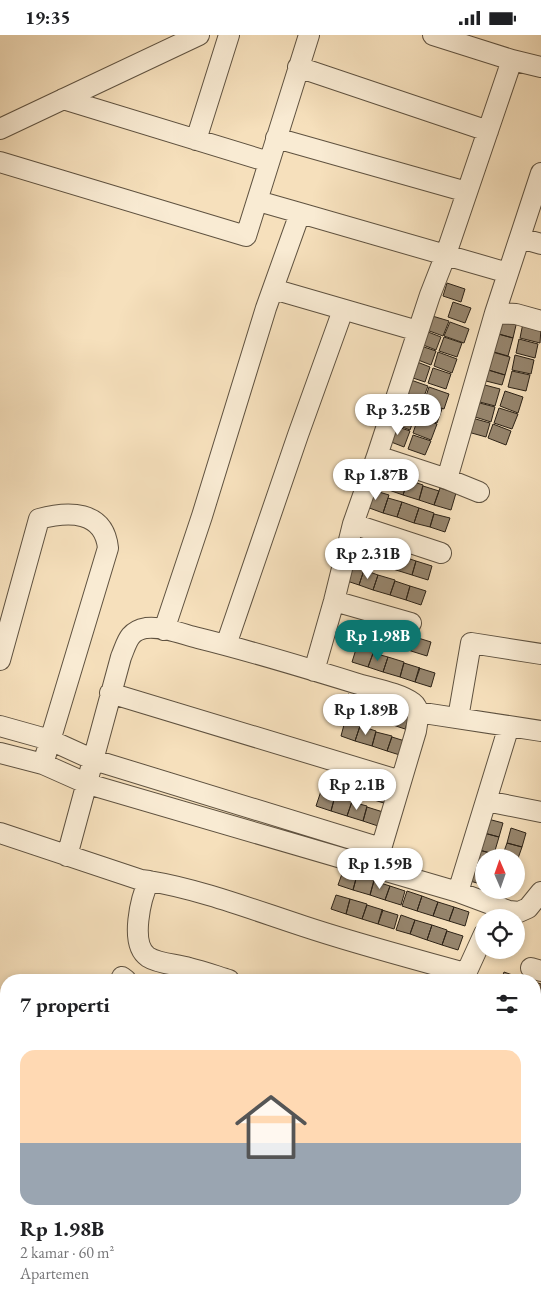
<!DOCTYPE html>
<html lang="id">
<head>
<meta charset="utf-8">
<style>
  :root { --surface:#fff; --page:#f6f6f6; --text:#202124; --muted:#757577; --accent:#0f766e }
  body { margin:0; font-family:"EB Garamond",serif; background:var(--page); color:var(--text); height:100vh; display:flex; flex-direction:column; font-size:19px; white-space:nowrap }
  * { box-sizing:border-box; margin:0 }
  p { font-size:16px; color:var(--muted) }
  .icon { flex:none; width:28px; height:28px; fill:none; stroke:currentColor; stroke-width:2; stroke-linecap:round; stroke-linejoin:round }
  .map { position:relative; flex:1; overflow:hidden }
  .sheet { position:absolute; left:0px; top:939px; width:541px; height:336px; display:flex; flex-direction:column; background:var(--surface); border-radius:20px 20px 0 0; box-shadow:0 2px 8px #0003 }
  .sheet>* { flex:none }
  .needle { width:32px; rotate:358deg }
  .tools { position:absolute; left:475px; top:814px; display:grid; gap:10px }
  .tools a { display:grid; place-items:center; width:50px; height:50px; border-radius:50%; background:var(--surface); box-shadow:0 2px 8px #0003; font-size:25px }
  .price { position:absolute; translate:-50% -42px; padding:0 11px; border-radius:18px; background:#fff; color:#222; font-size:16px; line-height:32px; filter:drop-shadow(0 1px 2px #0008) }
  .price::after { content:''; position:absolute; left:50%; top:30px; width:15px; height:11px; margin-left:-8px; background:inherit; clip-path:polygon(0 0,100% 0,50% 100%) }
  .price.current { background:var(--accent); color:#fff }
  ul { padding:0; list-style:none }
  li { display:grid; align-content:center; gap:10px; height:265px; padding:0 20px }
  li span { display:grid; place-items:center; height:155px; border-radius:15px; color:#555 }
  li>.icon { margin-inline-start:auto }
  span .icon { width:90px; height:90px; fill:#fffc; stroke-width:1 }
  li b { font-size:21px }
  h2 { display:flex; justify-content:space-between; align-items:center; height:60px; padding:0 20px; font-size:21px }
  .status { display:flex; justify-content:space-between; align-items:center; height:35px; padding:0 25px; background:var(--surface); direction:ltr }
  .status svg { height:14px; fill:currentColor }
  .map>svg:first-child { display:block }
  .building { fill:#96856d; stroke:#2d2317 }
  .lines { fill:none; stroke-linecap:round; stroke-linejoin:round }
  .minor-casing { stroke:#5f5240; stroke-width:22 }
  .minor { stroke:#f9ebd3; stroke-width:20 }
</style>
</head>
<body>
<div class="status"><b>19:35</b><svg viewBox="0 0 49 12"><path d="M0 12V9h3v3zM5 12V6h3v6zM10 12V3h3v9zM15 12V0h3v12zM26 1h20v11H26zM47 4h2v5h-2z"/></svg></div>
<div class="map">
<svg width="541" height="1274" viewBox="0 0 541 1274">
  <rect width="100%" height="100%" fill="#f6e0bc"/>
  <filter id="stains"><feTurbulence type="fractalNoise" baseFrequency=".004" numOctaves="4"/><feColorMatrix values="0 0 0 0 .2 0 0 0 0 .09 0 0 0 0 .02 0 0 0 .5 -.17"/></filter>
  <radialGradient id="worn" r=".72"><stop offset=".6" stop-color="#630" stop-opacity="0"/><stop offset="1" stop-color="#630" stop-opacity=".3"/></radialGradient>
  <!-- building -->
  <path class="building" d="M447,248L465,254L461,267L443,261Z
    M453,267L471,273L465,288L448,282Z
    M429,280L449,286L443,301L424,294Z
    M503,282L517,286L513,303L498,299Z
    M450,287L469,294L464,308L444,301Z
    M523,288L541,293L540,308L520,303Z
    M423,295L441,302L436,315L418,308Z
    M499,299L513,303L508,321L494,317Z
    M444,302L462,308L457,322L439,316Z
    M519,304L538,309L535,323L516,318Z
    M418,310L436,316L431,330L413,323Z
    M489,316L510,322L505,340L485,334Z
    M438,317L457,324L452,338L434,331Z
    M515,320L534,325L531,339L512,335Z
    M412,325L430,332L425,347L407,341Z
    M433,333L451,339L446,354L428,348Z
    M485,334L505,340L502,350L482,345Z
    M512,336L530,340L526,356L508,352Z
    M408,344L428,351L423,364L403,357Z
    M481,349L500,354L495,371L476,366Z
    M429,352L449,359L444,374L424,367Z
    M505,356L523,362L518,378L500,371Z
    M403,358L421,364L416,379L398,373Z
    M424,367L442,374L437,388L419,382Z
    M476,367L495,372L491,387L472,381Z
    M499,373L518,379L512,394L494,388Z
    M397,375L415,381L410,395L392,388Z
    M418,383L437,389L431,405L413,398Z
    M472,383L490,388L486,402L468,397Z
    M493,389L511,396L506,410L488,403Z
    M392,390L410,396L404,412L386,405Z
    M413,400L431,406L425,420L408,414Z
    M377,435L391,440L386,454L372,450Z
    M391,440L408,445L403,460L386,454Z
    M408,445L423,450L419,465L403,460Z
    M423,451L439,456L434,470L419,465Z
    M440,453L456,458L451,475L434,470Z
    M369,454L389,460L383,478L364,471Z
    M388,463L402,467L397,482L383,478Z
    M402,467L419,473L414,488L397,482Z
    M419,473L434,478L430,492L414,488Z
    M434,479L450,483L445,497L430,492Z
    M356,506L370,511L365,525L352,521Z
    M370,511L384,515L379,530L365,525Z
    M384,515L401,520L396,535L379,530Z
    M401,521L416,526L412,540L396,535Z
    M416,526L432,531L428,545L412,540Z
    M351,532L364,535L359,550L347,546Z
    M364,535L378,540L373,555L359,550Z
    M378,540L395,545L390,560L373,555Z
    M395,546L410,551L406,565L390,560Z
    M410,551L426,556L421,570L406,565Z
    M369,586L383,591L379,606L364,601Z
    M383,591L400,597L396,611L379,606Z
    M400,597L416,602L411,616L396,611Z
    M415,602L431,607L427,621L411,616Z
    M357,611L374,616L368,632L352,627Z
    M373,618L388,622L383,637L368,632Z
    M388,622L404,627L400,642L383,637Z
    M404,628L420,633L415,647L400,642Z
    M419,633L435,638L431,652L415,647Z
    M348,659L362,664L358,679L343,674Z
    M362,664L379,669L374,684L358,679Z
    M379,670L395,674L390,689L374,684Z
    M394,675L410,680L405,694L390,689Z
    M345,686L360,691L355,706L341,701Z
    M360,691L376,696L372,711L355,706Z
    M376,697L392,701L387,716L372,711Z
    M392,702L408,707L403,721L387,716Z
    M329,734L344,739L339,754L325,749Z
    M344,739L360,744L356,759L339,754Z
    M360,744L376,749L371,764L356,759Z
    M376,750L392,755L387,769L371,764Z
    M321,756L335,761L331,776L316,771Z
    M335,761L352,766L347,781L331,776Z
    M352,767L367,771L363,786L347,781Z
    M367,772L383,777L378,791L363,786Z
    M488,784L503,788L499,802L484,798Z
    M511,793L526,798L522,812L507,808Z
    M484,798L499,802L494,819L479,815Z
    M507,808L522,812L516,829V822H502Z
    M479,815L494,819L493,822H484V833L475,830Z
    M475,830L484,833V850L470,846Z
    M343,836L357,840L353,855L338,850Z
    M357,840L374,845L370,860L353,855Z
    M374,846L390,851L385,865L370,860Z
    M390,851L405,856L401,870L385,865Z
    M492,855H507L506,860Z
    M407,856L422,861L417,876L402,871Z
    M336,860L350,864L346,879L331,874Z
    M422,861L438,867L433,881L417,876Z
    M350,864L367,869L362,884L346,879Z
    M438,867L454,872L449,886L433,881Z
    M367,870L383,875L378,889L362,884Z
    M454,872L469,877L465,891L449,886Z
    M382,875L398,880L394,894L378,889Z
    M401,880L415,885L410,899L396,895Z
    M415,885L432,890L427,905L410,899Z
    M432,890L447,895L442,910L427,905Z
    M447,896L463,901L458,915L442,910Z
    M504,937L518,942L517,945H501Z
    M535,947L541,949V965L535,963Z
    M535,975L541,977L539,992L535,991Z
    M535,1090L541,1092L539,1109L535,1107Z
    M540,1194H541V1213L535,1211Z
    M536,1212L541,1213V1231L535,1229Z
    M535,1229L541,1231V1240L539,1248L535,1247Z
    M515,1269H532L530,1274H513Z"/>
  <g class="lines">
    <defs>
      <path id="minor" d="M512,25L541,32
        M298,32L488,96
        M63,64L269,127
        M0,94L199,0
        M276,103L467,157
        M196,105L229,0
        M0,127L246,201L309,0
        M258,166L300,178
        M520,203L541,209
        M273,254L418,296
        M495,278L541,138
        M377,421L447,444L479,457
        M447,444L495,278L516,279L541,286
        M353,489L441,518
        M334,566L411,588
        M164,595L202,481L266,273L300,178L508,238
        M226,610L298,400L343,275
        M0,625L39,484C68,476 104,475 108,513L43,729
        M314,636L334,566L353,489L377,421L430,260L446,219L512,25L433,0
        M110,658L401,746
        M417,677L541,696
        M458,683L471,608L541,619
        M0,691L50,705L94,725L381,813
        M0,718L43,729L88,749L458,857L509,876L519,877L528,873L541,857
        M486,766L541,777
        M0,798L141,845L149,846C141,862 129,909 148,922C159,929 176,929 189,933C202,936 216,941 229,945
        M67,821L121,622C127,608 128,596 146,593C163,591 182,599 198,603C251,616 303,632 355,648C371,653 400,658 413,668C421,674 417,688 416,696L375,834
        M149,846C199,854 254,875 303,891C357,909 411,923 465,938
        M458,857L509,691
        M531,933L541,936
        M122,942L126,945
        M463,945L484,899
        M535,1014L541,1016
        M0,1048L6,1050
        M535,1078L541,1080
        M535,1155L541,1157
        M535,1194L541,1178
        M0,1247L6,1248
        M141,1269L159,1274
        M324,1269L337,1274
        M430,1269L453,1274
        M3,1274L6,1266
        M507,1274L509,1269"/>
    </defs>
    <!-- minor casing -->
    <use href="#minor" class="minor-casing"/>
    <!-- minor -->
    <use href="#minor" class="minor"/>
  </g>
  <rect width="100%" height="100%" filter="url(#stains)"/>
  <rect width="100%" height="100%" fill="url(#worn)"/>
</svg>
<div class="tools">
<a><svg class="needle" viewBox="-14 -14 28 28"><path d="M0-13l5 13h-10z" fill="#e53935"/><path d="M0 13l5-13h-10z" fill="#757577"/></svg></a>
<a><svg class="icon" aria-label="locate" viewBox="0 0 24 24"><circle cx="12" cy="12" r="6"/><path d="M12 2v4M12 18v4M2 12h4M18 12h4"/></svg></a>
</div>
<b class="price" style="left:398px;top:401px">Rp 3.25B</b>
<b class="price" style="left:376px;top:466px">Rp 1.87B</b>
<b class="price" style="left:368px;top:545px">Rp 2.31B</b>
<b class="price current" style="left:378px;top:627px">Rp 1.98B</b>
<b class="price" style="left:366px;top:701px">Rp 1.89B</b>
<b class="price" style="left:357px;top:776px">Rp 2.1B</b>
<b class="price" style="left:380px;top:855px">Rp 1.59B</b>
<section class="sheet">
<h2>7 properti<svg class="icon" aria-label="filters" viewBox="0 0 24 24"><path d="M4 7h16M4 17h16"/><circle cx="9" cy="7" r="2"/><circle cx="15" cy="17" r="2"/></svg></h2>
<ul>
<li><span style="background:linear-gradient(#ffd9b3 60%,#9aa5b1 0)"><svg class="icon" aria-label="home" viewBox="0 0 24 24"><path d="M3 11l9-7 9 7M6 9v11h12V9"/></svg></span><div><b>Rp 1.98B</b><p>2 kamar · 60 m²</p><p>Apartemen</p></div></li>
</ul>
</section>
</div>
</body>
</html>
